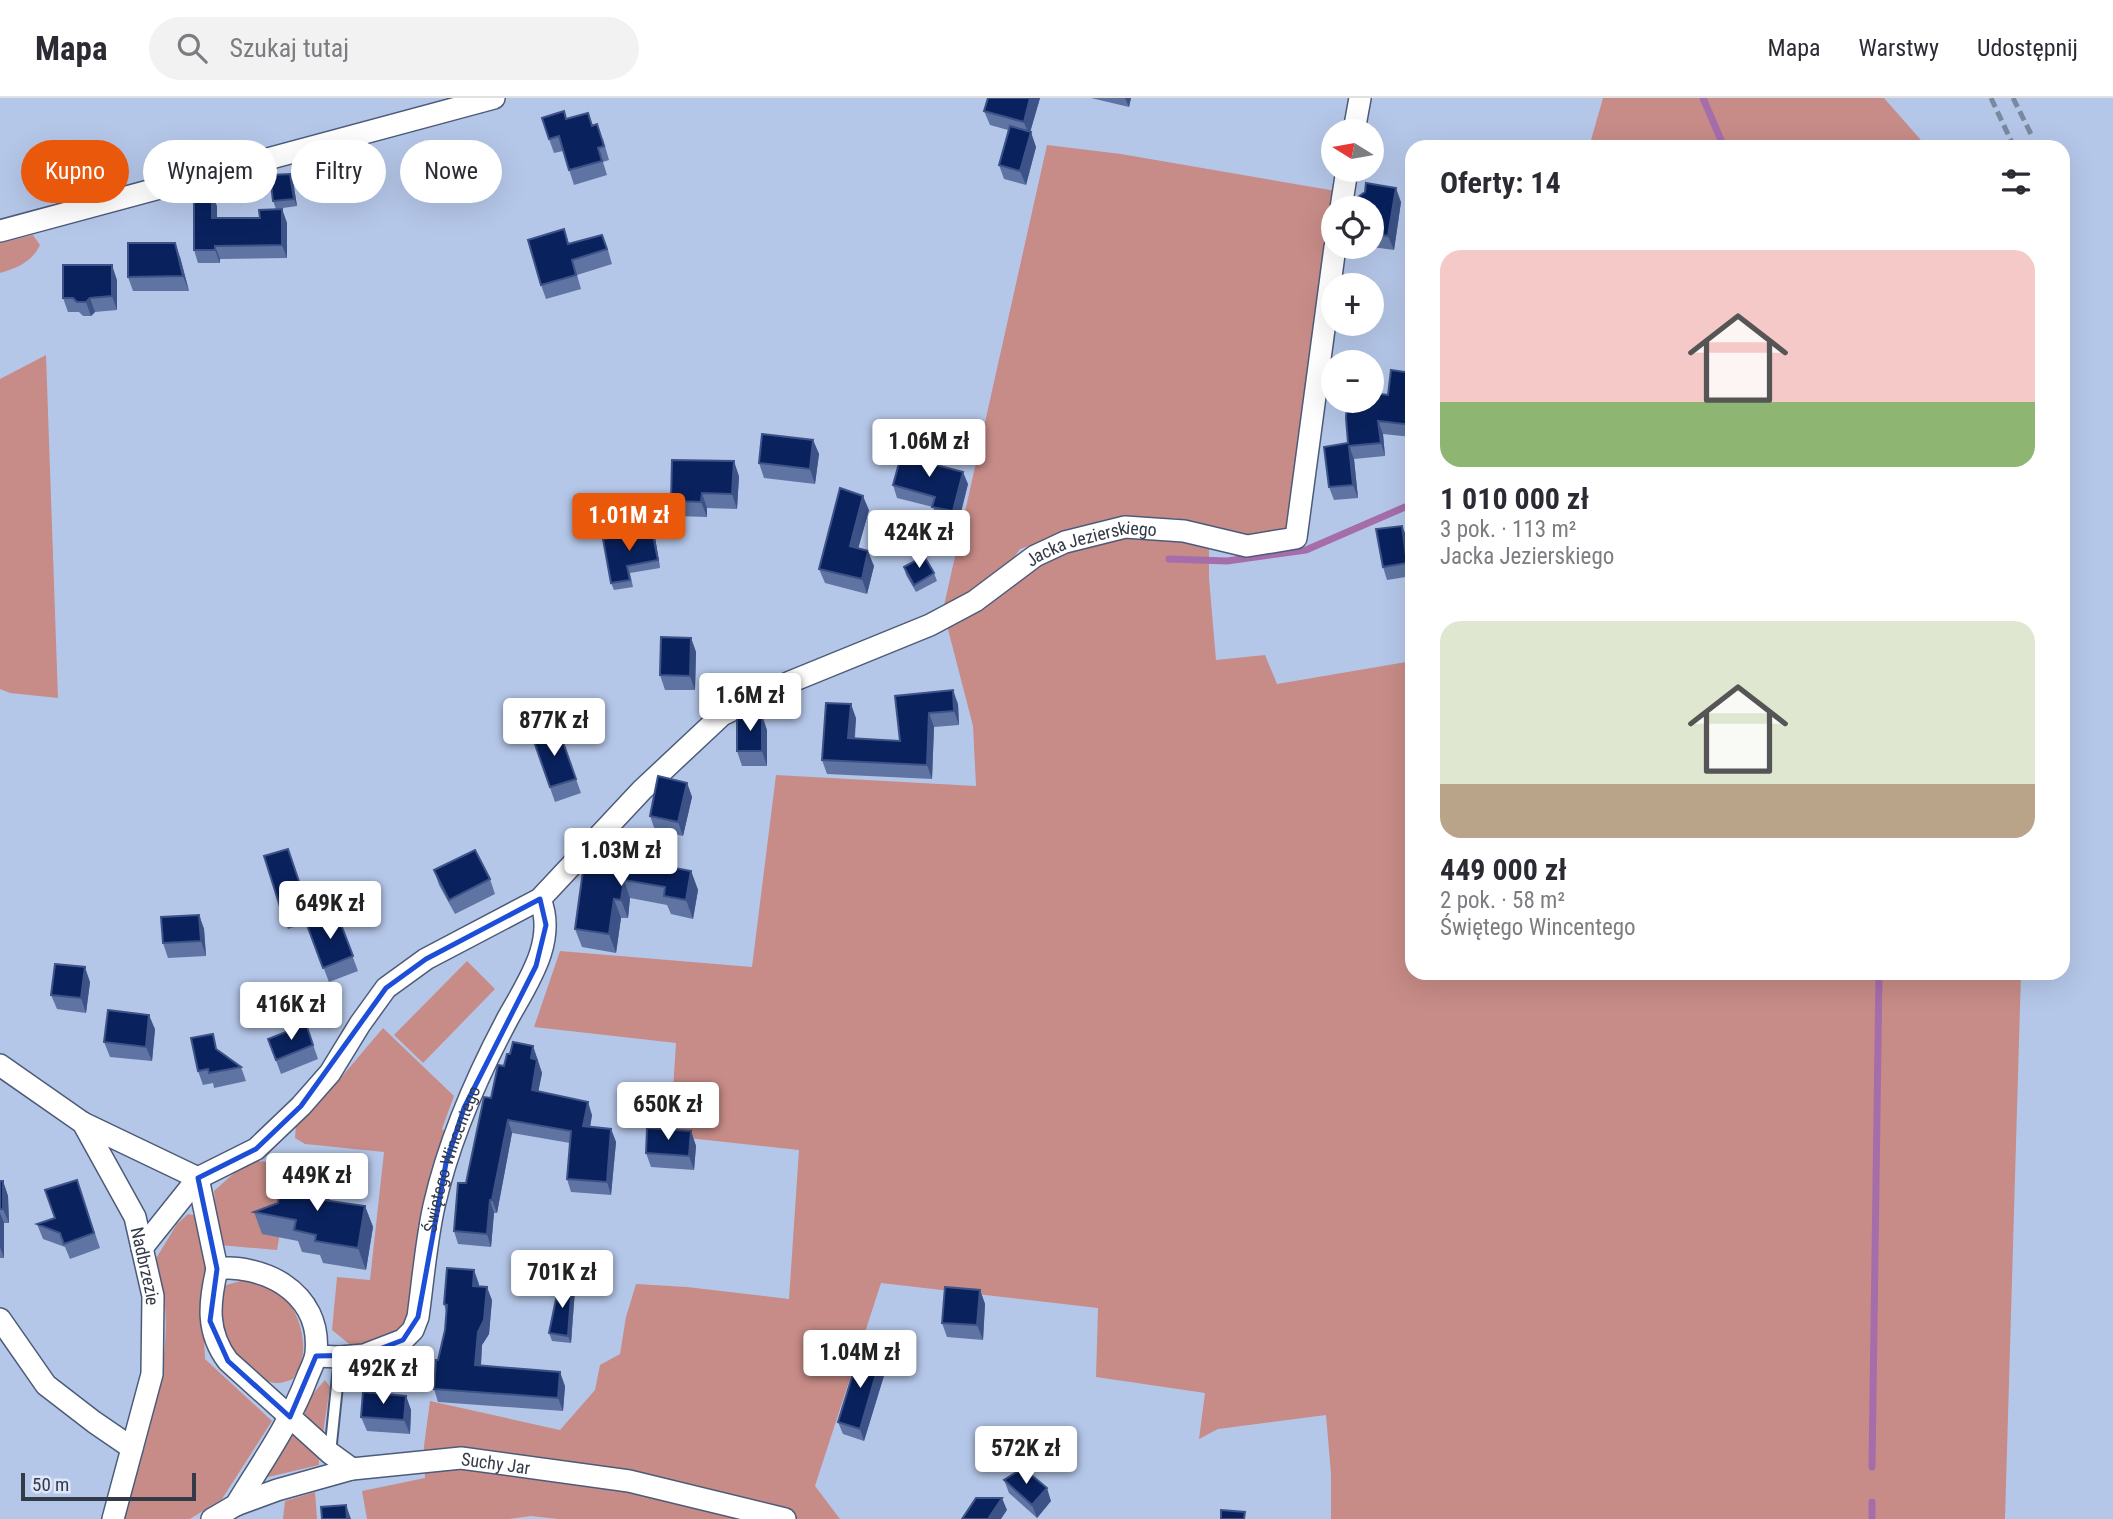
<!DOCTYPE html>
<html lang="pl">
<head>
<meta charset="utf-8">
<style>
  :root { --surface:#fff; --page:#f2f2f3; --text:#2b2b33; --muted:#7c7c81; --line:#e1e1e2; --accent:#ea580c }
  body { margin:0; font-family:"Roboto Condensed",sans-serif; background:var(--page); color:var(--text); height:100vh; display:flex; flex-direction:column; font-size:26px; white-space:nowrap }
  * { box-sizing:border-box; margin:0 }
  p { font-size:23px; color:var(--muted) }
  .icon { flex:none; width:38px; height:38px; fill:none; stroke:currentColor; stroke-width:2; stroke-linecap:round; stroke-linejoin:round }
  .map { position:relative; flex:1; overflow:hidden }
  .side { position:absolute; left:1405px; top:42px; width:665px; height:840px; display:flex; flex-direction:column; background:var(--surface); border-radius:21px; box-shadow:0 7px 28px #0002 }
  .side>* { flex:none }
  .guide { position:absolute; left:21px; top:42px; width:665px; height:63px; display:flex; gap:14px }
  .needle { width:46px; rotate:281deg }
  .tools { position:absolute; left:1321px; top:21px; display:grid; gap:14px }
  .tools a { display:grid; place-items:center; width:63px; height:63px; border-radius:50%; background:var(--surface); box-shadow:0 7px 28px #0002; font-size:35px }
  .scale { position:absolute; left:21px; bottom:18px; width:175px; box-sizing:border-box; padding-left:7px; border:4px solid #333a48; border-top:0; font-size:19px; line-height:24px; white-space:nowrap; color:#333a48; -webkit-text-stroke:5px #dee7f9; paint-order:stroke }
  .price { position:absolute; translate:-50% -60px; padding:0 16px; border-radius:7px; background:#fff; color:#222; font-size:23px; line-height:46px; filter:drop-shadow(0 2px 4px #0008) }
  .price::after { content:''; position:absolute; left:50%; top:42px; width:21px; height:16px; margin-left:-10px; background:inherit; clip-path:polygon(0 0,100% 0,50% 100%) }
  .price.current { background:var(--accent); color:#fff }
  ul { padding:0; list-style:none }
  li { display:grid; align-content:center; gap:14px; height:371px; padding:0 35px }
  li span { display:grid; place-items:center; height:217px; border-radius:21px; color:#555 }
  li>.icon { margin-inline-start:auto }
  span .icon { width:126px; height:126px; fill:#fffc; stroke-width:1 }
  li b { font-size:30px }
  h2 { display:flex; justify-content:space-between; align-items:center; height:84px; padding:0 35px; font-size:30px }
  .pill { padding:0 24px; border-radius:32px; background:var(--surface); box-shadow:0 7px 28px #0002; font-size:24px; line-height:63px }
  .pill.current { background:var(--accent); color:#fff }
  header { display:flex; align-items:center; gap:42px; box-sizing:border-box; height:98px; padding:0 35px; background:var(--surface); border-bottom:2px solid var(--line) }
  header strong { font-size:33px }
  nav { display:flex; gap:38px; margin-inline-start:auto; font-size:24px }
  .search { width:490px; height:63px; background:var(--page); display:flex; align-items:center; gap:18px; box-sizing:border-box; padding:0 24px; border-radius:38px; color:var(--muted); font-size:26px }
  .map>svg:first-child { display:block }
  .green { fill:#c78c87 }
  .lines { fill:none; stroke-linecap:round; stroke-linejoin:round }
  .stream { stroke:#a66dab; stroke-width:7 }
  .lane-casing { stroke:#4c5b79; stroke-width:14 }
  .street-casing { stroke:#4c5b79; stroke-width:24 }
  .lane { stroke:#fff; stroke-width:10 }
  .street { stroke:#fff; stroke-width:21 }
  .rail { stroke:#7a88a0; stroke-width:5; stroke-dasharray:10 5; stroke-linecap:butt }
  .wall { fill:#5f74a3 }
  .shaded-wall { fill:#3d5387 }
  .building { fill:#09215d; stroke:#3d5387; stroke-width:2 }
  .marked { fill:none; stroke:#1d4ed8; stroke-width:5; stroke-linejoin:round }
  .labels { text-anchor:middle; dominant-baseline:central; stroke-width:7; stroke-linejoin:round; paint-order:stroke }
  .street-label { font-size:18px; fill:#333a48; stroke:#dee7f9 }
</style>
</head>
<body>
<header>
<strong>Mapa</strong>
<div class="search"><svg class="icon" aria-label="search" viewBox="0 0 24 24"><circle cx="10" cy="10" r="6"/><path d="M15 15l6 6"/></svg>Szukaj tutaj</div>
<nav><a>Mapa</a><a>Warstwy</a><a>Udostępnij</a></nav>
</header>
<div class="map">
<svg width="2113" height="1421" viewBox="0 0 2113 1421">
  <rect width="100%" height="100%" fill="#b5c7e9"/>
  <!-- green -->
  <path class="green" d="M1603,0H1884L1927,49H1589Z
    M1047,47L1121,56L1336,93L1292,433L1248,437L1174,420L1108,421L1020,451L1005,472L1026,473L1075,448L1126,435L1176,438L1209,448V480L1216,562L1265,557L1277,586L1412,563V875H2021L2005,1421H1331V1376L1326,1317L1218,1331L1199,1341L1205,1295L1096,1279L1098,1210L881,1185L815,1388L840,1421H558L531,1418L509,1421H367L362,1393L425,1380L424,1348L430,1303L560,1332L595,1292L600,1267L620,1256L626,1219L636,1186L687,1189L789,1201L799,1052L670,1038L676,945L534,929L560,853L752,869L776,677L976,688L973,628L943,512Z
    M33,137L40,147C32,164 17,170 0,175V145Z
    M46,257L58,600L10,595L0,591V281Z
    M467,863L495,891L423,965L394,937Z
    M383,930L454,998L442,1031L449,1036L410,1222L392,1242L354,1250L332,1232L337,1179L370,1182L384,1054L305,1046L295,1040L296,1025L320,993L327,996Z
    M255,1063C265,1063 275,1064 277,1076L290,1079L277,1152L219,1147L214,1093L242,1068Z
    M188,1116L198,1118L206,1159L203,1214L205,1261L272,1323L222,1401L190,1421H124C145,1343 185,1242 155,1162L177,1126Z
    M244,1182C256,1185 270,1187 280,1195C297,1209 307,1240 302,1261C301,1268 296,1275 293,1281C288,1283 282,1285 277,1285C259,1286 226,1251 222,1235C218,1217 219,1203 226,1187Z
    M325,1282L330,1289L323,1335L305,1323C303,1307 314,1294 325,1282Z
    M294,1333L319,1355V1367L264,1380Z
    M315,1394L317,1421H283L285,1403Z"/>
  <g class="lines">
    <!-- stream -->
    <path class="stream" d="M1703,0L1724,49
      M1169,461L1227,463L1306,452L1412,406
      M1872,1369L1879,875
      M1872,1421V1404"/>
    <defs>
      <path id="lane" d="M330,1355L340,1259"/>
      <g id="street">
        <path d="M1354,33L1360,0"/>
        <path d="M1341,110L1347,72"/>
        <path d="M0,133L494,0"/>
        <path id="s1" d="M0,967L83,1025L135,1119L153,1198L152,1276L113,1421"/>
        <path d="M83,1025L198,1080L217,1171C237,1167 266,1175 283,1186C307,1202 319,1226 316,1255C315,1264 310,1272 307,1280C290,1325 261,1366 236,1407"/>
        <path id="s2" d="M142,1150L198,1080L256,1051L301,1008L330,975L360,926L386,890L426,861L540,801L642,692L722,617L790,584L930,527L975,503L1035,458L1065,444L1125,429L1184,433L1247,448L1296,440L1335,149"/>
        <path d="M217,1171C209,1205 206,1234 228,1263L330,1355L352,1371"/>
        <path d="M0,1221L46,1287L94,1324L132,1350"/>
        <path id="s3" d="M316,1258L340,1259L364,1257L403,1242L413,1232L418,1219C423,1183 426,1144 434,1108C449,1042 476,980 508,920C528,884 557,843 540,801"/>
        <path id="s4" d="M212,1421L236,1407L277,1392L352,1371L461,1360L629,1383L785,1421"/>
      </g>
    </defs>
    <!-- lane casing -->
    <use href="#lane" class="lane-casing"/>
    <!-- street casing -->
    <use href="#street" class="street-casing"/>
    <!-- lane -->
    <use href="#lane" class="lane"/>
    <!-- street -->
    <use href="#street" class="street"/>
    <!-- rail -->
    <path class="rail" d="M1991,0L2014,49
      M2013,0L2031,36"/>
  </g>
  <!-- wall -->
  <path class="wall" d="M988,0H1040L1030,34L1036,49L1026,87L1004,81L999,67L1008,32L990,27L984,13Z
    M1091,0H1131L1129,9Z
    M588,15L593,28L603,41L609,62L603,64L607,77L574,87L563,53L554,55L549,41L567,21Z
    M290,76L293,83L297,108L276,111L273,103Z
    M1365,94L1401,104L1394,152L1372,149V110H1362L1358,99Z
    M217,108V120H260L282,111L287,125V160L220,161V165H198L194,152Z
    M564,131L569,146L608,152L612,166L577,177L581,191L546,201L541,187Z
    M180,159L189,193H133L128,179Z
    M117,182V212L95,214L91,218H83L79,214H68L63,200Z
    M1412,275V339L1383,336L1385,358L1354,361L1358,400L1334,402L1329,389L1348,345L1388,297Z
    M813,342L819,356L815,386L764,380L759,365Z
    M934,358L938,368L968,386L958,426L937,421L933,409L897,400L893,387L906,359Z
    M739,378L737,411L707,410V419L676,418L671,403Z
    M869,412L858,450L874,468L867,496L825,485L819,471Z
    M1402,428L1407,440L1412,478L1387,482L1383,469Z
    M652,432L655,439L660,470L630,475L633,489L614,492L611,485Z
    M904,469L934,475L937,483L916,494L906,477Z
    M691,540L696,554L695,592H665L660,577Z
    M895,598L958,606L959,627L934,629L932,681L827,676L822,662L856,620L855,641L900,643Z
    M558,630L581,695L555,704L532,638Z
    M767,632V668H742L737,653Z
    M687,685L692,699L683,738L655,732L650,718Z
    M288,751L312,823L288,831L283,818Z
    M585,758L691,773L698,792L693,821L671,816L667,807L630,800L628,820H621L616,855L582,849L575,831Z
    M434,772L490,781L495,796L455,816L439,787Z
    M337,816L358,873L329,884L307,827Z
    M199,817L204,831L206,858L168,860L163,845Z
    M90,884L86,915L57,911L51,897Z
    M306,926L318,961L281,976L268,941Z
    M155,931L152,963L110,959L104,944Z
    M533,948L542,975L538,994L592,1017L590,1029L611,1031L616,1044L611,1097L571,1094L567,1081L570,1045L512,1035L497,1115H494L491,1149L458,1146L454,1133L491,1000L510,956Z
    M219,953L241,969L246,983L214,990L213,985L203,987L198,973Z
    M691,1033L696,1048L694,1072L651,1069L646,1055Z
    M77,1082L100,1150L70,1161L65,1149L43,1141L37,1126L55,1120Z
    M0,1083H3L8,1098L9,1125H4V1160H0Z
    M307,1086L325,1090L330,1103L365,1108L373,1129L366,1172L323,1165L320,1157L302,1154L298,1143L262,1136L254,1114L278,1105Z
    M572,1184L575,1191L571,1245L552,1243L549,1235Z
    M479,1186V1188L492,1202L489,1236L482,1247L481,1268L565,1288L563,1313L438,1304L434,1291L445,1232L446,1214L444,1206Z
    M980,1192L985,1206L983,1242L947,1239L942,1225Z
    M886,1271L864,1343L843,1336L838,1324Z
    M406,1298L411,1312L410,1336L367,1333L361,1319Z
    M1004,1382L1051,1403L1037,1420L1009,1395Z"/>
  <!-- shaded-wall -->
  <path class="shaded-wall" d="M1030,0H1040L1029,38L1024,24Z
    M1125,0H1131L1129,9Z
    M1031,34L1036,49L1026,87L1020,73Z
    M290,76L293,83L297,108L294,101Z
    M1396,90L1401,104L1394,152L1388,138Z
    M212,95L217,108V133L212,120Z
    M282,111L287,125V160L282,147Z
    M175,145L180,159L189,193L183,178Z
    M215,148L220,161V165L215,152Z
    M112,167L117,182V212L112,198Z
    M90,200L95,214L91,218L86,204Z
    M1378,323L1383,336L1385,358L1381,345Z
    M813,342L819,356L815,386L810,371Z
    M1349,348L1354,361L1358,400L1353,387Z
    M934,358L939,370L932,366Z
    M734,363L739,378L737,411L732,396Z
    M963,374L968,386L958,426L953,413Z
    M702,395L707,410V419L701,404Z
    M863,398L869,412L855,462L850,448Z
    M1402,428L1407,440L1412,478L1407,465Z
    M652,432L655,439L660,470L658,462Z
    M868,453L874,468L867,496L862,481Z
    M691,540L696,554L695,592L690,578Z
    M953,592L958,606L959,627L954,613Z
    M851,606L856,620L853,654L848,640Z
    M929,615L934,629L932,681L927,667Z
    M762,617L767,632V668L762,653Z
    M687,685L692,699L683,738L678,724Z
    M691,773L698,792L693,821L686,802Z
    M624,782L630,800L628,820L621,802Z
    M614,801L621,820L616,855L609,836Z
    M199,817L204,831L206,858L201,843Z
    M85,869L90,884L86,915L81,900Z
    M149,917L155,931L152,963L146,949Z
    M533,948L542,975L536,1005L532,992L531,960Z
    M588,1004L592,1017L588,1041L583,1028Z
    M508,1022L512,1035L497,1115L492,1102Z
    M611,1031L616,1044L611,1097L607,1084Z
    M691,1033L696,1048L694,1072L689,1058Z
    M3,1083L8,1098L9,1125L3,1111Z
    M325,1090L333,1111L323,1102Z
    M490,1102L494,1115L491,1149L487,1136Z
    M365,1108L373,1129L366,1172L358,1150Z
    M0,1115L4,1125V1160L0,1149Z
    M474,1172L479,1186L478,1201L473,1188Z
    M572,1184L575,1191L571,1245L568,1238Z
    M487,1189L492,1202L489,1236L482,1247L480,1281L475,1267L478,1234Z
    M980,1192L985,1206L983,1242L977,1227Z
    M881,1259L886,1271L864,1343L860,1331Z
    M560,1274L565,1288L563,1313L558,1300Z
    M406,1298L411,1312L410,1336L404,1322Z
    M1047,1390L1051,1403L1037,1420L1032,1407Z
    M1002,1400L1007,1412L1001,1421H988Z
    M346,1407L351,1421H347Z"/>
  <!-- building -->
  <path class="building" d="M988,0H1030L1024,24L984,13Z
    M564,13L566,21L588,15L592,28L597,26L604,48L598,50L602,63L569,72L559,38L549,41L542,20Z
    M1010,28L1031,34L1020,73L999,67Z
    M290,76L294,101L273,103L270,77Z
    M1366,85L1396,90L1388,138L1372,135V110H1363V106L1358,99L1365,94Z
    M194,95H212V120H260L259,112L282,111V147L215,148V152H194Z
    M564,131L568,146L602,137L607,151L572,162L576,177L541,187L528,142Z
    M128,145H175L183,178L128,179Z
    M63,167H112V198L90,200L86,204H77L73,200H63Z
    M1391,272L1412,275V327L1378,323L1381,345L1349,348L1353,387L1329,389L1324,349L1348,345L1346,320L1347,303H1372V295L1388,297Z
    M762,336L813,342L810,371L759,365Z
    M908,351L934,358L932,366L963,374L953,413L932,409L935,399L893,387L901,358L906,359Z
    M672,362L734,363L732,396L702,395L701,404L671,403Z
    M840,390L863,398L850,448L868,453L862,481L819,471Z
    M1402,428L1407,465L1383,469L1376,431Z
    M652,432L658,462L627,468L630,482L611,485L603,441Z
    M924,458L934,475L914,487L904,469Z
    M661,539L691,540L690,578L660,577Z
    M953,592L954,613L929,615L927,667L822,662L826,605L851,606L848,640L900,643L895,598Z
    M737,617H762V653H737Z
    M558,630L576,681L550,689L532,638Z
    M658,678L687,685L678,724L650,718Z
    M288,751L308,810L283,818L264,758Z
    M475,752L490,781L449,802L434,772Z
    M585,758L626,763L627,761L691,773L686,802L664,798L665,789L624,782L621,802L614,801L609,836L575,831Z
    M337,816L353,858L323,870L307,827Z
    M199,817L201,843L163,845L161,819Z
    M55,866L85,869L81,900L51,897Z
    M108,912L149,917L146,949L104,944Z
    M306,926L313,947L276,962L268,941Z
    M213,936L216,951L241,969L209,975L208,971L198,973L191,940Z
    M513,944L533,948L531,960L537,962L532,992L588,1004L583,1028L611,1031L607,1084L567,1081L571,1033L508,1022L492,1102H490L487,1136L454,1133L458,1085H466L484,999L491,1000L498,967L504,968L507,956H510Z
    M647,1030L691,1033L689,1058L646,1055Z
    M282,1074L304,1078L303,1085L325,1090L323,1102L365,1108L358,1150L315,1143L316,1137L294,1132L296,1122L254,1114L278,1105Z
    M77,1082L94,1135L64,1146L60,1135L37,1126L55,1120L45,1092Z
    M0,1083H3V1111H0Z
    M447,1170L474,1172L473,1188L487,1189L484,1222L478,1234L475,1267L560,1274L558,1300L434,1291L436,1262H438L445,1232L447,1207L444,1206Z
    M560,1182L572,1184L568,1238L549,1235Z
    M945,1189L980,1192L977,1227L942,1225Z
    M860,1253L881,1259L860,1331L838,1324Z
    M363,1294L406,1298L404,1322L361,1319Z
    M1023,1370L1047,1390L1032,1407L1004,1382Z
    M976,1400H1002L988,1421H962Z
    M346,1407L347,1421H322L321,1409Z
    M1221,1412L1245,1414L1244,1421H1221Z"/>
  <!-- marked area -->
  <path class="marked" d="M540,801L546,827L536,868L464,1010L446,1065L418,1219L403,1242L364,1257L316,1258L290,1319L228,1263L210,1223L217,1171L198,1080L256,1051L301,1008L386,890L426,861Z"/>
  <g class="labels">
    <!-- street labels -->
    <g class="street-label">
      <text stroke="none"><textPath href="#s2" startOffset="1211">Jacka Jezierskiego</textPath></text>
      <text stroke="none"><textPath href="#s3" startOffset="280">Świętego Wincentego</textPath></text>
      <text stroke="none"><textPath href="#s1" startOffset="259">Nadbrzezie</textPath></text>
      <text stroke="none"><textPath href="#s4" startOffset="294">Suchy Jar</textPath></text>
    </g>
  </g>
</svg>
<div class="tools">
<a><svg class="needle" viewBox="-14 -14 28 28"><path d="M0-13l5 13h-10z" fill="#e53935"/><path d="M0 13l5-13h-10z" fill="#7c7c81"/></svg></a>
<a><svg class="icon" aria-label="locate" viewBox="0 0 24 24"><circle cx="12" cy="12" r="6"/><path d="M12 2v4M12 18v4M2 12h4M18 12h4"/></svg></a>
<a>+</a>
<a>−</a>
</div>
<div class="scale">50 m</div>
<b class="price" style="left:929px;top:381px">1.06M zł</b>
<b class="price current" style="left:629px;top:455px">1.01M zł</b>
<b class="price" style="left:919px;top:472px">424K zł</b>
<b class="price" style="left:750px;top:635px">1.6M zł</b>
<b class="price" style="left:554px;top:660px">877K zł</b>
<b class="price" style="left:621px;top:790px">1.03M zł</b>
<b class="price" style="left:330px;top:843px">649K zł</b>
<b class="price" style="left:291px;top:944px">416K zł</b>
<b class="price" style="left:668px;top:1044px">650K zł</b>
<b class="price" style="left:317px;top:1115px">449K zł</b>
<b class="price" style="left:562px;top:1212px">701K zł</b>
<b class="price" style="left:860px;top:1292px">1.04M zł</b>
<b class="price" style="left:383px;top:1308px">492K zł</b>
<b class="price" style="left:1026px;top:1388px">572K zł</b>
<div class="guide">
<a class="pill current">Kupno</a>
<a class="pill">Wynajem</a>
<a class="pill">Filtry</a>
<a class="pill">Nowe</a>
</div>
<section class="side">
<h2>Oferty: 14<svg class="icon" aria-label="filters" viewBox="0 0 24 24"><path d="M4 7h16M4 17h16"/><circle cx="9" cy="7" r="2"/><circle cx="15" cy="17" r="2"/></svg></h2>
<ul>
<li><span style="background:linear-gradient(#f6c9c9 70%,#8fb573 0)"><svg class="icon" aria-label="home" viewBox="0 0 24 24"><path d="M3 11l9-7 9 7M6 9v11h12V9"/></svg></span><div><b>1 010 000 zł</b><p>3 pok. · 113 m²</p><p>Jacka Jezierskiego</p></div></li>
<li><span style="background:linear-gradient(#dfe7d0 75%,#b9a48a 0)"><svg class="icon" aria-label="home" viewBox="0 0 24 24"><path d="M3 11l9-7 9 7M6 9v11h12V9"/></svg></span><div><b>449 000 zł</b><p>2 pok. · 58 m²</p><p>Świętego Wincentego</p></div></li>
</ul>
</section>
</div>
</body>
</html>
